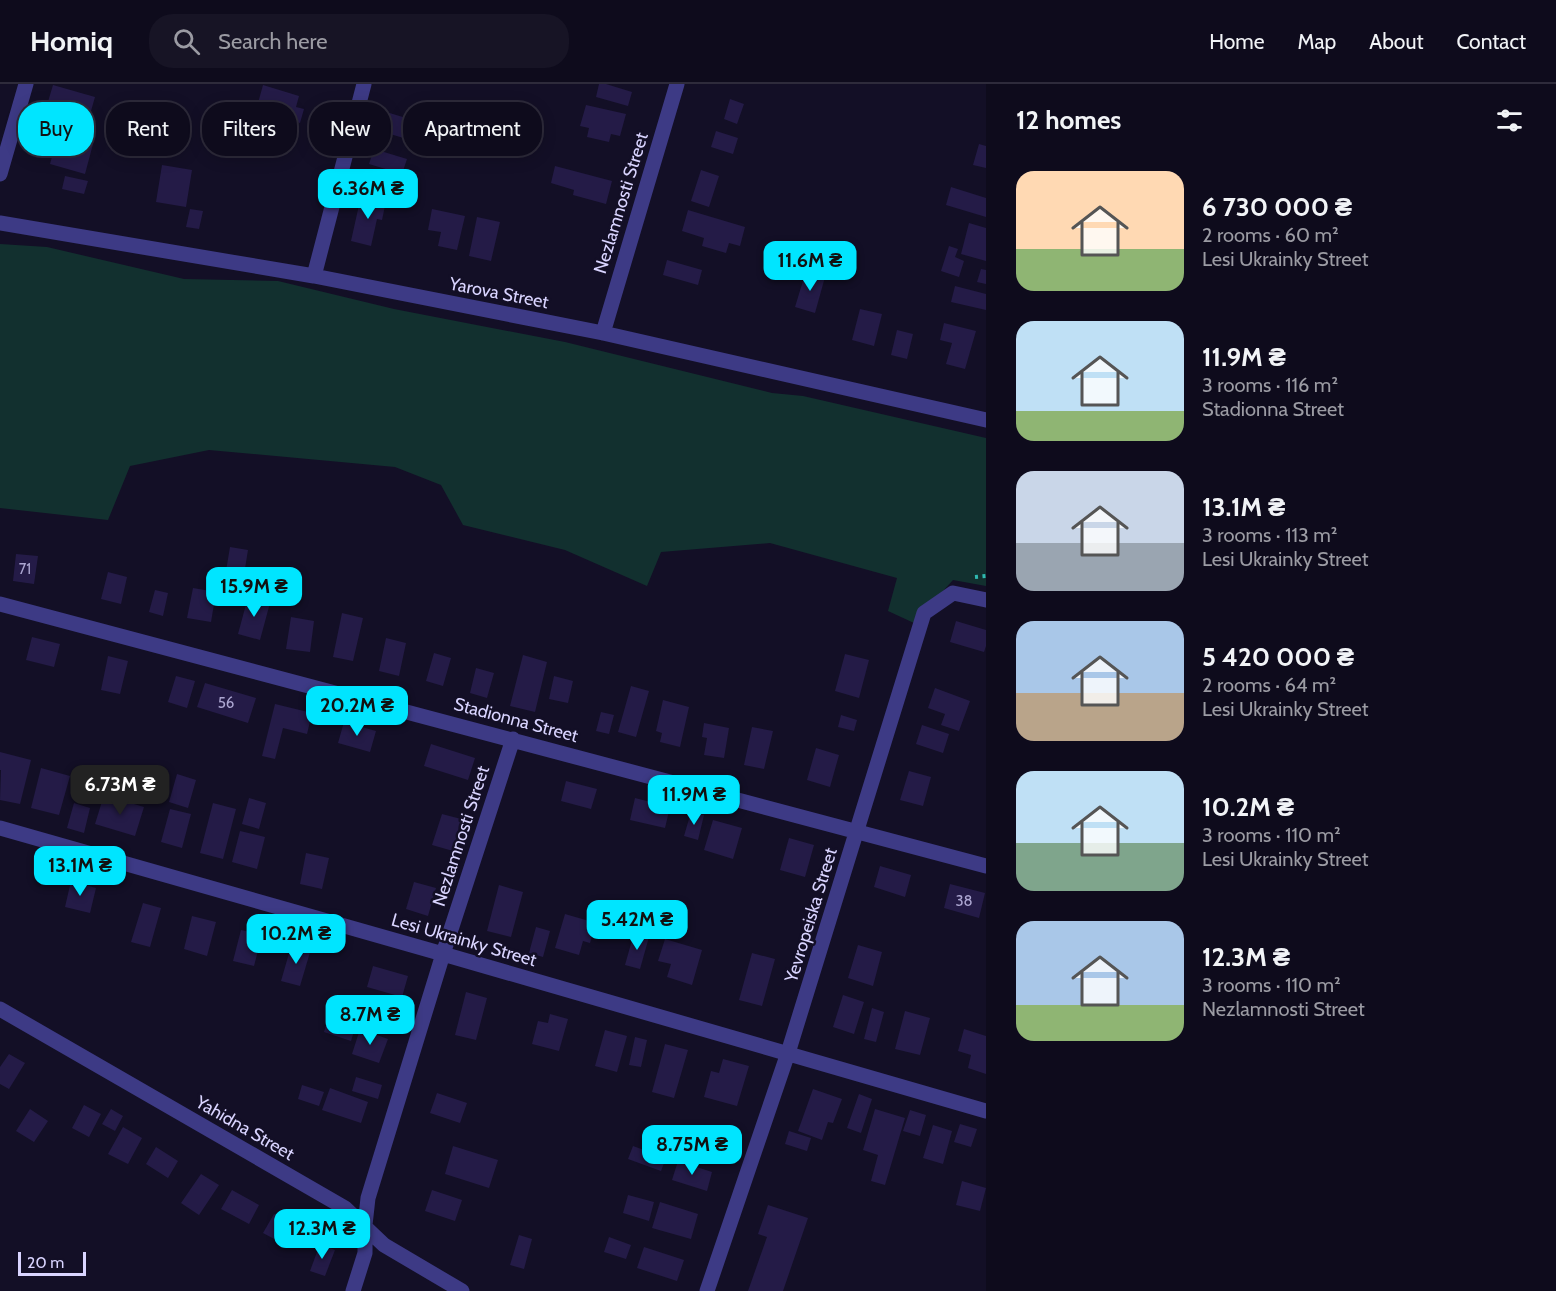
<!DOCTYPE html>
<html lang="en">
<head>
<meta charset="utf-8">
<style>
  :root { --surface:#0e0b1c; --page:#171425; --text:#f1f3f6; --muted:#9b9ba3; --line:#2e2b3b; --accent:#00e5ff }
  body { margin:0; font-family:Cabin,sans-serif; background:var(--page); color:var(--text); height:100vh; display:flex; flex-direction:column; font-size:22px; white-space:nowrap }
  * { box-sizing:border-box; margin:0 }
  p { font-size:20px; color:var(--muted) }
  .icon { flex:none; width:33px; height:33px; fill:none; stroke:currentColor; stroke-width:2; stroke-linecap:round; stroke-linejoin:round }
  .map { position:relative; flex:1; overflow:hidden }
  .details { display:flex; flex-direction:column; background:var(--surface); width:570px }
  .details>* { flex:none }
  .hud { position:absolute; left:18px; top:18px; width:570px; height:54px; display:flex; gap:12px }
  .scale { position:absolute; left:18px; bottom:15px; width:68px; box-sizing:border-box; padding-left:6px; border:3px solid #d9d4ff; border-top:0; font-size:16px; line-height:21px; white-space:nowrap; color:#d9d4ff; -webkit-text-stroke:4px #130f26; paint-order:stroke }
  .price { position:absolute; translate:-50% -51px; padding:0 14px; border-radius:12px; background:var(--accent); color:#111; font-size:20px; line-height:39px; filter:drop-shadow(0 2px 3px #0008) }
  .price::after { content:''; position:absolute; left:50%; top:36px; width:18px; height:14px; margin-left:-9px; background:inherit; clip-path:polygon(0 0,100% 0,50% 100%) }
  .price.selected { background:#222; color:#fff }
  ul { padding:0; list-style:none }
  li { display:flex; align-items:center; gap:18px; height:150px; padding:0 30px }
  li span { display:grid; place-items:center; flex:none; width:168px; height:120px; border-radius:18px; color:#555 }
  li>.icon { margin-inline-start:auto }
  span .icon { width:72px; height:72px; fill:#fffc; stroke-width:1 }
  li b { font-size:26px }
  h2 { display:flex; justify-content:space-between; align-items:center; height:72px; padding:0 30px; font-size:26px }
  .pill { padding:0 21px; border-radius:24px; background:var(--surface); box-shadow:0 3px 15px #0003,0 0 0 2px var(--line); font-size:21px; line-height:54px }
  .pill.selected { background:var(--accent); color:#111 }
  header { display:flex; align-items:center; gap:36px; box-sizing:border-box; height:84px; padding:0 30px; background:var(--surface); border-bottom:2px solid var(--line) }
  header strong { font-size:28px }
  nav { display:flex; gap:33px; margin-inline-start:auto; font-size:21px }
  .search { width:420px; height:54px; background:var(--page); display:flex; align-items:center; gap:15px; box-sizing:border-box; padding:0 21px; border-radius:24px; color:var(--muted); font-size:22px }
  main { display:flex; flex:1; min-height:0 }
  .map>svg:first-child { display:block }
  .green { fill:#12302f }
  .building { fill:#241b47 }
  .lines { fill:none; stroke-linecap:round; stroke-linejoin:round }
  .path { stroke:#2fb8b0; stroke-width:4; stroke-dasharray:3 4.5; stroke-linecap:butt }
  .street { stroke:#3d3a85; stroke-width:15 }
  .labels { text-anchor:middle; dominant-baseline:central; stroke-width:5; stroke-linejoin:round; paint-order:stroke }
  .number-label { font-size:15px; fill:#aca6d1 }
  .street-label { font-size:18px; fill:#d9d4ff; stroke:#130f26 }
</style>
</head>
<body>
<header>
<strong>Homiq</strong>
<div class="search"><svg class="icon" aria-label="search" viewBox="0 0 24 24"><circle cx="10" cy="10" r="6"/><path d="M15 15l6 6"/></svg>Search here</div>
<nav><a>Home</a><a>Map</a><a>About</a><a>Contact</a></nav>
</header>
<main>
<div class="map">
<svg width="986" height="1207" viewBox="0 0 986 1207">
  <rect width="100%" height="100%" fill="#130f26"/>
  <!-- green -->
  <path class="green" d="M0,160L47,163L184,195L278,197L394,225L565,258L772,309L803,312L986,354V502L953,496L914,539L888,527L897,494L770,459L661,468L647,502L565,466L463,441L441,401L395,383L209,366L130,382L108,436L0,424Z"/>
  <!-- building -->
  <path class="building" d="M599,0H606L632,8L628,22L596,13Z
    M53,1L95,13L89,34L47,21Z
    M263,1L299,12L296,23L304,25L300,39L270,30L272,23L258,19Z
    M730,15L744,20L737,40L724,35Z
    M586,21L626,30L620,52L611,50L609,58L587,53L589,44L580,42Z
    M383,27L416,37L410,56L377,46Z
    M716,47L738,54L733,70L711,63Z
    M58,50L93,60L85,90L50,80Z
    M979,60L986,62V84L973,81Z
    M374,65L407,75L402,90L369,80Z
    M162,81L192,86L186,123L156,118Z
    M555,82L612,97L606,120L573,111L574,106L551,99Z
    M701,86L719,92L709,123L691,117Z
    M65,92L88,97L84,110L62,105Z
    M951,103L986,114V133L946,121Z
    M361,112L386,117L382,136L377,135L371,162L351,157Z
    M190,125L203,127L199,145L186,143Z
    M432,125L465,132L457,166L438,162L441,148L428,146Z
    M688,126L745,143L740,162L729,159L726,169L702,162L704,154L682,147Z
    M477,133L500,138L491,177L469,172Z
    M969,139L986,144V177L961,170Z
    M949,162L958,165L955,173L964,177L959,193L941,187Z
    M667,176L702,186L698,201L663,191Z
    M981,185L986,186V200L977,198Z
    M806,187L825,193L815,229L795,223Z
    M955,202L986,210V226L951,218Z
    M860,225L882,230L874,262L852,256Z
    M944,239L976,247L965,285L946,280L952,259L940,256Z
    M897,246L913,250L907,275L891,271Z
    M230,463L248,466L242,503L224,499Z
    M16,470L38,472L34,500L13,497Z
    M108,488L127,493L121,520L101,515Z
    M193,504L216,508L211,538L187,534Z
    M155,506L168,509L163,532L149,528Z
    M248,513L270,519L260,556L238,550Z
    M342,529L363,534L353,577L333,573Z
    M291,533L314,537L310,568L286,565Z
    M956,537L986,546V562L984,568L950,558Z
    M32,553L60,560L54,583L26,576Z
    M386,554L406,559L399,592L379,587Z
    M434,569L451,574L443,602L426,597Z
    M845,570L869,576L859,614L835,607Z
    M523,571L547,578L535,628L510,622Z
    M108,572L128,577L120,610L101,606Z
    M476,584L494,589L487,614L470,609Z
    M176,592L195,597L187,624L168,618Z
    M554,592L573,597L568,619L549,615Z
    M205,599L256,614L248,639L197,623Z
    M631,602L649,607L636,653L618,648Z
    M935,604L970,617L959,647L941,641L945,630L928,624Z
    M663,616L689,623L680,663L660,658L662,649L656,647Z
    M275,620L312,629L307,650L283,644L275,675L262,672Z
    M601,628L614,631L609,650L596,647Z
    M841,631L857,636L854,647L838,643Z
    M344,638L376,647L370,668L338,659Z
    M704,639L729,644L724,674L704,671L707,654L702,653Z
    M922,641L949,650L943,669L916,660Z
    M752,643L773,647L764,685L744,681Z
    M431,660L475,674L468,696L424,682Z
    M816,664L839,671L830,703L807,696Z
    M0,668L31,676L20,720L0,716L1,686H0Z
    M41,684L70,692L59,731L31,724Z
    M909,687L931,693L923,722L900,716Z
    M177,690L196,696L188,724L169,718Z
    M566,697L597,705L591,725L561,717Z
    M104,711L144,723L135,752L95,740Z
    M249,714L266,719L259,745L242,740Z
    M635,714L670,723L665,744L630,736Z
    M74,719L90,724L84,749L67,744Z
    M213,719L236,725L223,775L200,769Z
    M170,725L191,730L182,764L161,758Z
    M691,728L704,731L698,756L684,752Z
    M442,730L461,735L453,767L432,761Z
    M713,736L742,744L733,775L704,766Z
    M240,747L265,753L257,785L232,778Z
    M789,754L814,761L805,793L780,786Z
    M306,769L329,774L322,805L300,800Z
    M880,782L911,791L905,813L874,803Z
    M71,797L96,804L90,829L65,823Z
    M414,798L436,804L428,832L406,825Z
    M950,800L985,809L979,834L944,824Z
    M499,801L523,808L511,853L487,847Z
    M143,819L161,824L150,863L131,858Z
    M565,830L596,839L590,859L583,857L579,871L555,864Z
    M192,832L216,838L207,872L184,865Z
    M536,843L550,847L543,873L529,869Z
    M241,846L262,851L254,882L233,877Z
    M634,849L649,853L640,885L625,881Z
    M665,855L702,866L692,901L667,893L671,880L658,877Z
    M292,859L311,865L300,902L281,897Z
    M858,861L882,868L873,902L848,894Z
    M752,869L775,875L762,922L739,916Z
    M373,882L408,892L402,913L367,903Z
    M466,908L487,914L476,956L455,951Z
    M843,911L864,918L854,950L833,943Z
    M343,912L362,918L358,934L338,928Z
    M872,924L884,928L876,958L864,955Z
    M905,927L930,934L920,971L895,965Z
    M550,930L568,935L559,967L532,960L538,937L548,939Z
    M328,935L355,944L351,957L324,948Z
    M360,945L388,955L379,979L352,970Z
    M964,945L986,952V990L968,984L971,971L958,967Z
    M605,946L627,952L617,988L595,982Z
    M635,953L647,956L641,983L629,981Z
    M665,960L688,966L674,1014L652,1008Z
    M9,970L25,979L9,1005L0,1000V983Z
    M723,975L749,982L737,1022L704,1013L711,987L719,989Z
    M356,993L382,1001L378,1015L352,1007Z
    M302,1001L324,1008L319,1022L298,1015Z
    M330,1004L368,1018L361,1039L322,1026Z
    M813,1005L842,1015L833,1039L828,1038L822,1056L798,1047Z
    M437,1009L467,1019L460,1039L430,1029Z
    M859,1010L872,1015L861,1049L847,1044Z
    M84,1021L101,1030L89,1053L72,1044Z
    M30,1025L48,1037L34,1058L16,1047Z
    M111,1025L123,1032L115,1047L102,1040Z
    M875,1025L905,1034L885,1101L871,1097L878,1071L863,1066Z
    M910,1026L926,1031L920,1052L903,1047Z
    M960,1040L977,1045L971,1063L954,1058Z
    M933,1041L952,1047L943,1080L923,1074Z
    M123,1043L142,1054L128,1080L108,1070Z
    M789,1047L811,1054L807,1067L785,1060Z
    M696,1054L722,1062L717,1079L690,1070Z
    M453,1062L498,1076L489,1104L445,1090Z
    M633,1062L666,1074L661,1087L628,1075Z
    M156,1063L178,1077L168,1094L146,1080Z
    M678,1077L712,1088L707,1107L672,1096Z
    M201,1090L219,1101L199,1131L181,1119Z
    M962,1097L986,1104L980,1127L956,1121Z
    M232,1106L259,1121L249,1140L221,1125Z
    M432,1106L462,1116L455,1137L425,1127Z
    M628,1111L654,1118L649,1137L623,1129Z
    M660,1118L698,1130L691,1155L652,1144Z
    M768,1121L808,1134L783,1207H748L767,1153L758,1150Z
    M274,1130L302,1145L291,1164L263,1149Z
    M519,1151L532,1155L524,1185L510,1181Z
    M609,1153L631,1161L626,1175L604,1168Z
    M320,1160L335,1166L325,1192L310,1187Z
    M644,1163L684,1176L677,1197L637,1184Z"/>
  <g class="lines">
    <!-- path -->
    <path class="path" d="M975,493L986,492"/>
    <!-- street -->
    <path class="street" d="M0,90L26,0
      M0,139L314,192L603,249L986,336
      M314,192L364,0
      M603,249L677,0
      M0,520L986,782
      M0,744L443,870L986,1027
      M0,925L345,1124L384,1161L462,1207
      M353,1207L365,1169V1141L368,1114L443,870L513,655
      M707,1207L788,969L924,529L953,509L986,516"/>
  </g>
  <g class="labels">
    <!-- number labels -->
    <g class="number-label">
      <text x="25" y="485">71</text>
      <text x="226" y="619">56</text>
      <text x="964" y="817">38</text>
    </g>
    <!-- street labels -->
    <g class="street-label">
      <text transform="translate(621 119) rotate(-73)">Nezlamnosti Street</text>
      <text transform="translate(499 209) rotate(11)">Yarova Street</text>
      <text transform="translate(516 636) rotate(15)">Stadionna Street</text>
      <text transform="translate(461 752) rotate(-72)">Nezlamnosti Street</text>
      <text transform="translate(811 831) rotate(-73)">Yevropeiska Street</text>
      <text transform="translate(464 856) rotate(16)">Lesi Ukrainky Street</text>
      <text transform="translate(245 1044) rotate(30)">Yahidna Street</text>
    </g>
  </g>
</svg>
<div class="scale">20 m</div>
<b class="price" style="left:368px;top:136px">6.36M ₴</b>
<b class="price" style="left:810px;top:208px">11.6M ₴</b>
<b class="price" style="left:254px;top:534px">15.9M ₴</b>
<b class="price" style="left:357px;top:653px">20.2M ₴</b>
<b class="price selected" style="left:120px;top:732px">6.73M ₴</b>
<b class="price" style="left:694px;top:742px">11.9M ₴</b>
<b class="price" style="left:80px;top:813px">13.1M ₴</b>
<b class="price" style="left:637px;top:867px">5.42M ₴</b>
<b class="price" style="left:296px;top:881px">10.2M ₴</b>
<b class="price" style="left:370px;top:962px">8.7M ₴</b>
<b class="price" style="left:692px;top:1092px">8.75M ₴</b>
<b class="price" style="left:322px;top:1176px">12.3M ₴</b>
<div class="hud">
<a class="pill selected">Buy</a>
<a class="pill">Rent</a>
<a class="pill">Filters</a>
<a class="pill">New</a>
<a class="pill">Apartment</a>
</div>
</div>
<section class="details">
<h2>12 homes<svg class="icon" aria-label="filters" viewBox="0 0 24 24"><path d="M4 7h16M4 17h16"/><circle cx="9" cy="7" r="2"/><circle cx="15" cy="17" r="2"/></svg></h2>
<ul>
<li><span style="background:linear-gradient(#ffd9b3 65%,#8fb573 0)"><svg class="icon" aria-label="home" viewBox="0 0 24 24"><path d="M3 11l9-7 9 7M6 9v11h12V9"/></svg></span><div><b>6 730 000 ₴</b><p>2 rooms · 60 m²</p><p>Lesi Ukrainky Street</p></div></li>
<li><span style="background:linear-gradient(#bfe0f5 75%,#8fb573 0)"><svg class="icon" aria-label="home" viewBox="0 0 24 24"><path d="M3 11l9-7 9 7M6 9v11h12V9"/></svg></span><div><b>11.9M ₴</b><p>3 rooms · 116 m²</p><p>Stadionna Street</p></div></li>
<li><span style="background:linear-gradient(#c9d6e8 60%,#9aa5b1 0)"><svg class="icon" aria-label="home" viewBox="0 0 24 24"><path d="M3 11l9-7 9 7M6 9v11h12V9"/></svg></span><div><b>13.1M ₴</b><p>3 rooms · 113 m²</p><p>Lesi Ukrainky Street</p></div></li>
<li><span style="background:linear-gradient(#a9c7e8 60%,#b9a48a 0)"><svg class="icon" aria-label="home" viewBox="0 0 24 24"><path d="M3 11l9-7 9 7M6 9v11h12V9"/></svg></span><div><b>5 420 000 ₴</b><p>2 rooms · 64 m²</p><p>Lesi Ukrainky Street</p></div></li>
<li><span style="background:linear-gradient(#bfe0f5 60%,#7fa58c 0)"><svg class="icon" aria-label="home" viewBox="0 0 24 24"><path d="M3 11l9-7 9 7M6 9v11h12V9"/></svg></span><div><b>10.2M ₴</b><p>3 rooms · 110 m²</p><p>Lesi Ukrainky Street</p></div></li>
<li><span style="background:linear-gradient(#a9c7e8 70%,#8fb573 0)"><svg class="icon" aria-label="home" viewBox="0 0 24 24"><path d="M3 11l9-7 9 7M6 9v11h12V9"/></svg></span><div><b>12.3M ₴</b><p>3 rooms · 110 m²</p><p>Nezlamnosti Street</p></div></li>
</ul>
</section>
</main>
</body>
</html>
